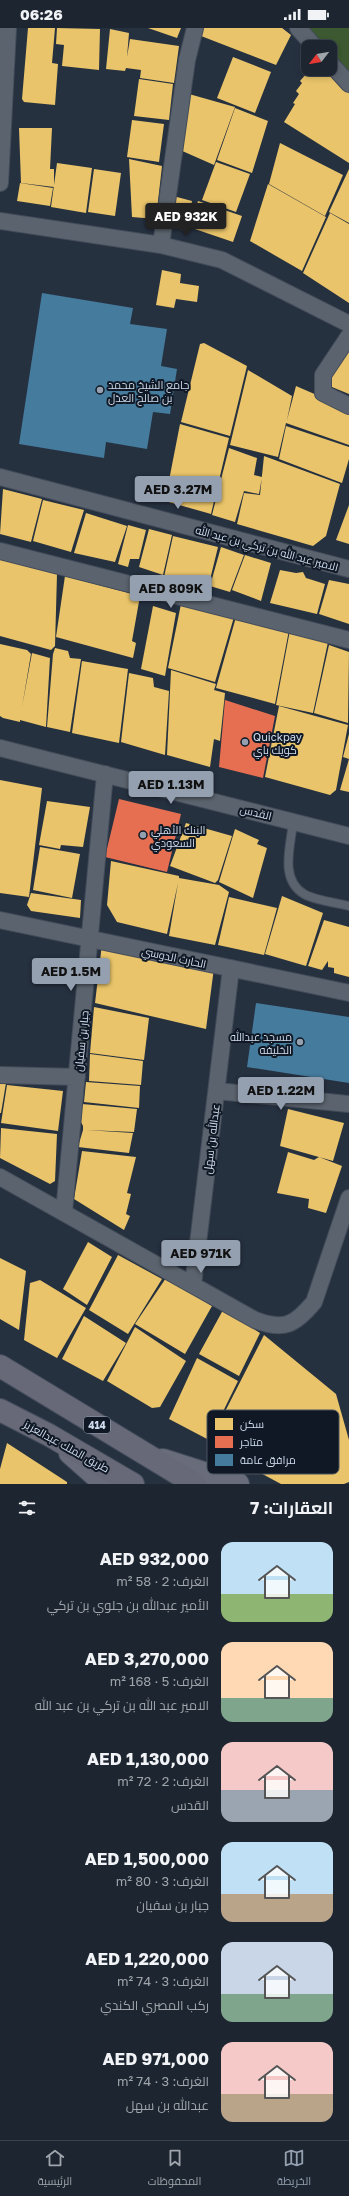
<!DOCTYPE html>
<html lang="ar">
<head>
<meta charset="utf-8">
<style>
  :root { --surface:#1c2530; --page:#29313c; --text:#f1f3f6; --muted:#a0a5ab; --line:#3a424c; --accent:#94a0b0 }
  body { margin:0; font-family:"Golos Text",Cairo,sans-serif; background:var(--page); color:var(--text); direction:rtl; height:100vh; display:flex; flex-direction:column; font-size:15px; white-space:nowrap }
  * { box-sizing:border-box; margin:0 }
  p { font-size:13px; color:var(--muted) }
  .icon { flex:none; width:22px; height:22px; fill:none; stroke:currentColor; stroke-width:2; stroke-linecap:round; stroke-linejoin:round }
  .map { position:relative; height:1456px; overflow:hidden; direction:ltr }
  .drawer { display:flex; flex-direction:column; background:var(--surface); flex:1 }
  .drawer>* { flex:none }
  .needle { width:26px; rotate:239deg }
  .tools { position:absolute; left:301px; top:12px; display:grid; gap:8px }
  .tools a { display:grid; place-items:center; width:36px; height:36px; border-radius:8px; background:var(--surface); box-shadow:0 2px 6px #0003,0 0 0 1px var(--line); font-size:20px }
  .price { position:absolute; translate:-50% -34px; padding:0 9px; border-radius:4px; background:var(--accent); color:#111; font-size:13px; line-height:26px; filter:drop-shadow(0 1px 2px #0008) }
  .price::after { content:''; position:absolute; left:50%; top:24px; width:12px; height:9px; margin-left:-6px; background:inherit; clip-path:polygon(0 0,100% 0,50% 100%) }
  .price.active { background:#222; color:#fff }
  ul { padding:0; list-style:none }
  li { display:flex; align-items:center; gap:12px; height:100px; padding:0 16px }
  li span { display:grid; place-items:center; flex:none; width:112px; height:80px; border-radius:12px; color:#555 }
  li>.icon { margin-inline-start:auto }
  span .icon { width:48px; height:48px; fill:#fffc; stroke-width:1 }
  li b { font-size:17px }
  h2 { display:flex; justify-content:space-between; align-items:center; height:48px; padding:0 16px; font-size:17px }
  .status { display:flex; justify-content:space-between; align-items:center; height:28px; padding:0 20px; background:var(--surface); direction:ltr }
  .status svg { height:11px; fill:currentColor }
  .tabs { display:flex; justify-content:space-around; align-items:center; height:56px; border-top:1px solid var(--line); background:var(--surface); font-size:11px; color:var(--muted) }
  .tabs a { display:grid; justify-items:center; gap:2px }
  .tabs .active { color:var(--accent) }
  .map>svg:first-child { display:block }
  .green { fill:#3c5931 }
  .homes { fill:#e9c46a }
  .shops { fill:#e76f51 }
  .public { fill:#457b9d }
  .lines { fill:none; stroke-linecap:round; stroke-linejoin:round }
  .lane-casing { stroke:#434c5a; stroke-width:10 }
  .street-casing { stroke:#434c5a; stroke-width:18 }
  .primary-casing { stroke:#434c5a; stroke-width:24 }
  .highway-casing { stroke:#434c5a; stroke-width:24 }
  .lane { stroke:#5b636e; stroke-width:8 }
  .street { stroke:#5b636e; stroke-width:16 }
  .primary { stroke:#696d7b; stroke-width:22 }
  .highway { stroke:#676978; stroke-width:22 }
  .poi-dot { fill:#94a0b0; stroke:#0f1824; stroke-width:1.5 }
  .labels { text-anchor:middle; dominant-baseline:central; stroke-width:4; stroke-linejoin:round; paint-order:stroke }
  .shield { fill:#0f1824; stroke:#95a1b1; stroke-width:1 }
  .shield-label { font-size:10px; font-weight:bold; fill:#cfdced }
  .poi-label { font-size:11px; fill:#cfdced; stroke:#0f1824; text-anchor:start }
  .street-label { font-size:11px; fill:#cfdced; stroke:#0f1824 }
  .key { fill:#0f1824; stroke:#495360; stroke-width:1 }
  .key-label { font-size:11px; fill:#cfdced }
</style>
</head>
<body>
<div class="status"><b>06:26</b><svg viewBox="0 0 49 12"><path d="M0 12V9h3v3zM5 12V6h3v6zM10 12V3h3v9zM15 12V0h3v12zM26 1h20v11H26zM47 4h2v5h-2z"/></svg></div>
<div class="map">
<svg width="349" height="1456" viewBox="0 0 349 1456">
  <rect width="100%" height="100%" fill="#263140"/>
  <!-- green -->
  <path class="green" d="M306,0H349V46L330,26V19H324Z"/>
  <!-- homes -->
  <path class="homes" d="M28,0H55L52,35L58,36L55,77L24,74L22,71Z
    M57,0L100,1L99,42L62,38L64,17L56,16Z
    M148,0H181L177,10Z
    M203,0H282L291,7L276,37L201,8Z
    M110,1L129,5L127,29L130,11L179,18L174,55L140,50L141,42L126,40L125,43L106,41Z
    M233,29L271,44L255,85L217,70Z
    M308,36V41H328L349,60V135L284,94L295,76L293,75L299,66L296,63L302,55L300,53L307,45L304,42Z
    M139,51L173,56L169,92L134,88Z
    M189,66L235,79L214,137L180,122Z
    M235,80L268,93L252,145L217,132Z
    M132,92L164,96L159,134L127,129Z
    M19,100H52L50,141H54V159L21,155Z
    M280,115L343,147L325,188L269,156Z
    M129,131L162,138L156,191L132,189Z
    M216,134L250,146L236,184L202,172Z
    M57,135L92,140L86,185L51,179Z
    M94,141L121,145L115,188L88,184Z
    M349,141V195L329,184Z
    M20,155L53,160L50,178L17,173Z
    M268,156L326,189L302,243L250,213Z
    M173,168L192,173L187,203L167,197Z
    M198,173L242,188L233,214L189,199Z
    M330,185L349,196V275L303,245Z
    M162,242L181,246L180,255L199,258L197,274L176,271L174,280L156,277Z
    M204,315L247,338L230,408L181,394L200,316Z
    M349,317V366L327,357Z
    M248,342L292,368L287,392L296,358L349,381V417L286,395L278,429L230,417Z
    M180,396L229,410L211,486L165,473Z
    M286,398L349,419V431L342,455L279,431Z
    M229,420L257,430L254,447L262,449L259,466L244,463L235,494L212,487Z
    M264,428L340,456L326,508L313,518L237,496L244,465L260,467Z
    M3,461L42,471L31,514L0,506Z
    M43,472L84,482L71,524L33,513Z
    M349,477V516L336,512Z
    M86,485L127,498L115,534L74,525Z
    M128,497L146,502L139,531H130L128,539L118,536Z
    M149,501L172,507L163,547L139,539Z
    M173,508L218,519L208,560L164,549Z
    M221,519L244,527L230,564L210,558Z
    M245,527L271,535L261,573L232,562Z
    M0,531L57,546L55,618L51,622L0,608Z
    M280,542L296,545L303,544L306,550L325,556L317,586L270,575Z
    M65,548L140,568L132,613L136,615L133,630L56,609Z
    M329,552L349,556V596L319,586Z
    M181,576L234,589L215,654L168,640Z
    M153,578L176,585L165,648L141,641Z
    M236,589L289,602L275,676L216,660Z
    M290,602L328,614L313,685L276,677Z
    M0,616L27,622L31,626L22,679L32,625L50,630L46,699L20,692V694L3,690L0,688Z
    M329,617L349,624L348,695L314,685Z
    M55,620L68,623L70,630L81,631L70,704L47,699L53,626Z
    M82,633L128,641L119,715L72,705Z
    M171,642L216,656L214,662L225,665L220,713L214,711L210,739L167,727Z
    M129,645L153,650L154,659L169,663L165,727L121,714Z
    M279,678L348,697L336,762L330,767L265,749Z
    M349,706V731L343,729Z
    M349,731V764L340,762Z
    M0,752L42,760L29,869L0,865Z
    M47,773L90,779L83,819L61,817L60,821L39,817Z
    M186,795L232,808L218,852L215,855L170,838Z
    M235,801L259,812L257,816L267,820L253,870L219,854Z
    M40,819L80,826L72,870L33,862Z
    M111,833L179,848V850L219,857L229,864L215,917L169,908L178,855L167,906L117,894L107,877Z
    M31,865L81,872L80,890L31,883L27,877Z
    M282,868L323,885L306,938L265,926Z
    M229,869L277,880L264,927L218,917Z
    M324,892L349,899V949L334,945V940L328,939V933L322,942L308,938Z
    M102,916L214,940L206,1001L95,975Z
    M94,979L149,990L144,1032L90,1025Z
    M90,1026L143,1033L141,1057L89,1053Z
    M7,1049L1,1085H0V1050Z
    M86,1054L140,1058L139,1080L84,1074Z
    M7,1057L63,1063L58,1103L1,1095Z
    M82,1076L137,1081L134,1104L86,1102L133,1105L129,1125L78,1119L83,1102V1098L81,1094Z
    M288,1081L344,1095L333,1133L280,1118Z
    M1,1100L57,1106L55,1153L50,1156L0,1130Z
    M82,1123L136,1129L127,1165L131,1166L126,1186L130,1188L124,1202L74,1171Z
    M288,1124L314,1132L319,1129L342,1138L326,1185L308,1180L309,1171L277,1165Z
    M88,1214L112,1229L87,1277L63,1261Z
    M118,1227L162,1251L128,1306L89,1282Z
    M0,1230L26,1243L19,1302L0,1291Z
    M166,1250L212,1278L185,1326L135,1296Z
    M40,1252L86,1280L57,1330L24,1312L30,1255Z
    M223,1282L260,1305L239,1348L199,1326Z
    M84,1288L126,1315L103,1353L62,1331Z
    M135,1299L186,1333L160,1379L152,1380L107,1353Z
    M264,1307L336,1366L349,1412V1454L344,1456H281L208,1417Z
    M197,1330L238,1353L209,1412L169,1391Z
    M7,1415L67,1454V1456H0V1441Z"/>
  <!-- shops -->
  <path class="shops" d="M225,672L275,688L263,750L219,739Z
    M119,771L181,786L167,844L105,829Z"/>
  <!-- public -->
  <path class="public" d="M42,265L133,280L130,296L167,301L161,338L177,341L170,386L153,384L147,421L106,414L104,430L19,416Z
    M256,975L349,989V1055L247,1039Z"/>
  <g class="lines">
    <defs>
      <path id="lane" d="M293,794C291,817 279,851 304,866C314,872 337,875 349,878"/>
      <path id="street" d="M298,0L315,19
        M330,35L349,56
        M0,155L8,0
        M0,193L161,217L222,232L349,296
        M161,217L187,32L195,0
        M349,308L323,347V365L349,378
        M0,449L349,541
        M0,523L349,612
        M0,720L349,808
        M0,892L349,965
        M0,1047L77,1049
        M217,1063L349,1076
        M0,1149L255,1292C284,1303 295,1297 314,1274L349,1170
        M64,1184L105,746
        M193,1257L231,940"/>
      <path id="primary" d="M70,1425L105,1456
        M163,1432L238,1456"/>
      <path id="highway" d="M0,1338L195,1456
        M0,1382L49,1407L133,1456"/>
    </defs>
    <!-- lane casing -->
    <use href="#lane" class="lane-casing"/>
    <!-- street casing -->
    <use href="#street" class="street-casing"/>
    <!-- primary casing -->
    <use href="#primary" class="primary-casing"/>
    <!-- highway casing -->
    <use href="#highway" class="highway-casing"/>
    <!-- lane -->
    <use href="#lane" class="lane"/>
    <!-- street -->
    <use href="#street" class="street"/>
    <!-- primary -->
    <use href="#primary" class="primary"/>
    <!-- highway -->
    <use href="#highway" class="highway"/>
  </g>
  <!-- markers -->
  <g class="poi-dot">
    <circle cx="100" cy="362" r="4"/>
    <circle cx="245" cy="714" r="4"/>
    <circle cx="143" cy="807" r="4"/>
    <circle cx="300" cy="1014" r="4"/>
  </g>
  <g class="labels">
    <!-- shield labels -->
    <rect class="shield" x="84" y="1389" width="26" height="16" rx="3"/>
    <g class="shield-label">
      <text x="97" y="1397">414</text>
    </g>
    <!-- poi labels -->
    <g class="poi-label">
      <text x="108" y="356">جامع الشيخ محمد<tspan x="108" dy="13">بن صالح العذل</tspan></text>
      <text x="253" y="708">Quickpay<tspan x="253" dy="13">كويك باي</tspan></text>
      <text x="151" y="801">البنك الأهلي<tspan x="151" dy="13">السعودي</tspan></text>
      <text x="292" y="1008" text-anchor="end">مسجد عبدالله<tspan x="292" dy="13">الخليفه</tspan></text>
    </g>
    <!-- street labels -->
    <g class="street-label">
      <text transform="translate(267 520) rotate(15)">الامير عبد الله بن تركي بن عبد الله</text>
      <text transform="translate(256 784) rotate(14)">القدس</text>
      <text transform="translate(174 929) rotate(12)">الحارث الدوسي</text>
      <text transform="translate(81 1013) rotate(-84)">جبار بن سفيان</text>
      <text transform="translate(211 1111) rotate(-83)">عبدالله بن سهل</text>
      <text transform="translate(67 1418) rotate(29)">طريق الملك عبدالعزيز</text>
    </g>
  </g>
  <!-- legend -->
  <rect x="207" y="1382" width="132" height="64" rx="6" class="key"/>
  <rect x="215" y="1390" width="18" height="12" fill="#e9c46a"/>
  <rect x="215" y="1408" width="18" height="12" fill="#e76f51"/>
  <rect x="215" y="1426" width="18" height="12" fill="#457b9d"/>
  <g class="key-label">
    <text x="240" y="1400">سكن</text>
    <text x="240" y="1418">متاجر</text>
    <text x="240" y="1436">مرافق عامة</text>
  </g>
</svg>
<div class="tools">
<a><svg class="needle" viewBox="-14 -14 28 28"><path d="M0-13l5 13h-10z" fill="#e53935"/><path d="M0 13l5-13h-10z" fill="#a0a5ab"/></svg></a>
</div>
<b class="price active" style="left:186px;top:209px">AED 932K</b>
<b class="price" style="left:178px;top:482px">AED 3.27M</b>
<b class="price" style="left:171px;top:581px">AED 809K</b>
<b class="price" style="left:171px;top:777px">AED 1.13M</b>
<b class="price" style="left:71px;top:964px">AED 1.5M</b>
<b class="price" style="left:281px;top:1083px">AED 1.22M</b>
<b class="price" style="left:201px;top:1246px">AED 971K</b>
</div>
<section class="drawer">
<h2>العقارات: 7<svg class="icon" aria-label="filters" viewBox="0 0 24 24"><path d="M4 7h16M4 17h16"/><circle cx="9" cy="7" r="2"/><circle cx="15" cy="17" r="2"/></svg></h2>
<ul>
<li><span style="background:linear-gradient(#bfe0f5 65%,#8fb573 0)"><svg class="icon" aria-label="home" viewBox="0 0 24 24"><path d="M3 11l9-7 9 7M6 9v11h12V9"/></svg></span><div><b>AED 932,000</b><p>الغرف: 2 · 58 m²</p><p>الأمير عبدالله بن جلوي بن تركي</p></div></li>
<li><span style="background:linear-gradient(#ffd9b3 70%,#7fa58c 0)"><svg class="icon" aria-label="home" viewBox="0 0 24 24"><path d="M3 11l9-7 9 7M6 9v11h12V9"/></svg></span><div><b>AED 3,270,000</b><p>الغرف: 5 · 168 m²</p><p>الامير عبد الله بن تركي بن عبد الله</p></div></li>
<li><span style="background:linear-gradient(#f6c9c9 60%,#9aa5b1 0)"><svg class="icon" aria-label="home" viewBox="0 0 24 24"><path d="M3 11l9-7 9 7M6 9v11h12V9"/></svg></span><div><b>AED 1,130,000</b><p>الغرف: 2 · 72 m²</p><p>القدس</p></div></li>
<li><span style="background:linear-gradient(#bfe0f5 65%,#b9a48a 0)"><svg class="icon" aria-label="home" viewBox="0 0 24 24"><path d="M3 11l9-7 9 7M6 9v11h12V9"/></svg></span><div><b>AED 1,500,000</b><p>الغرف: 3 · 80 m²</p><p>جبار بن سفيان</p></div></li>
<li><span style="background:linear-gradient(#c9d6e8 65%,#7fa58c 0)"><svg class="icon" aria-label="home" viewBox="0 0 24 24"><path d="M3 11l9-7 9 7M6 9v11h12V9"/></svg></span><div><b>AED 1,220,000</b><p>الغرف: 3 · 74 m²</p><p>ركب المصري الكندي</p></div></li>
<li><span style="background:linear-gradient(#f6c9c9 65%,#b9a48a 0)"><svg class="icon" aria-label="home" viewBox="0 0 24 24"><path d="M3 11l9-7 9 7M6 9v11h12V9"/></svg></span><div><b>AED 971,000</b><p>الغرف: 3 · 74 m²</p><p>عبدالله بن سهل</p></div></li>
</ul>
</section>
<nav class="tabs">
<a class="active"><svg class="icon" aria-label="map" viewBox="0 0 24 24"><path d="M3 6l6-2 6 2 6-2v14l-6 2-6-2-6 2zM9 4v14M15 6v14"/></svg>الخريطة</a>
<a><svg class="icon" aria-label="saved" viewBox="0 0 24 24"><path d="M7 4h10v16l-5-4-5 4z"/></svg>المحفوظات</a>
<a><svg class="icon" aria-label="home" viewBox="0 0 24 24"><path d="M3 11l9-7 9 7M6 9v11h12V9"/></svg>الرئيسية</a>
</nav>
</body>
</html>
